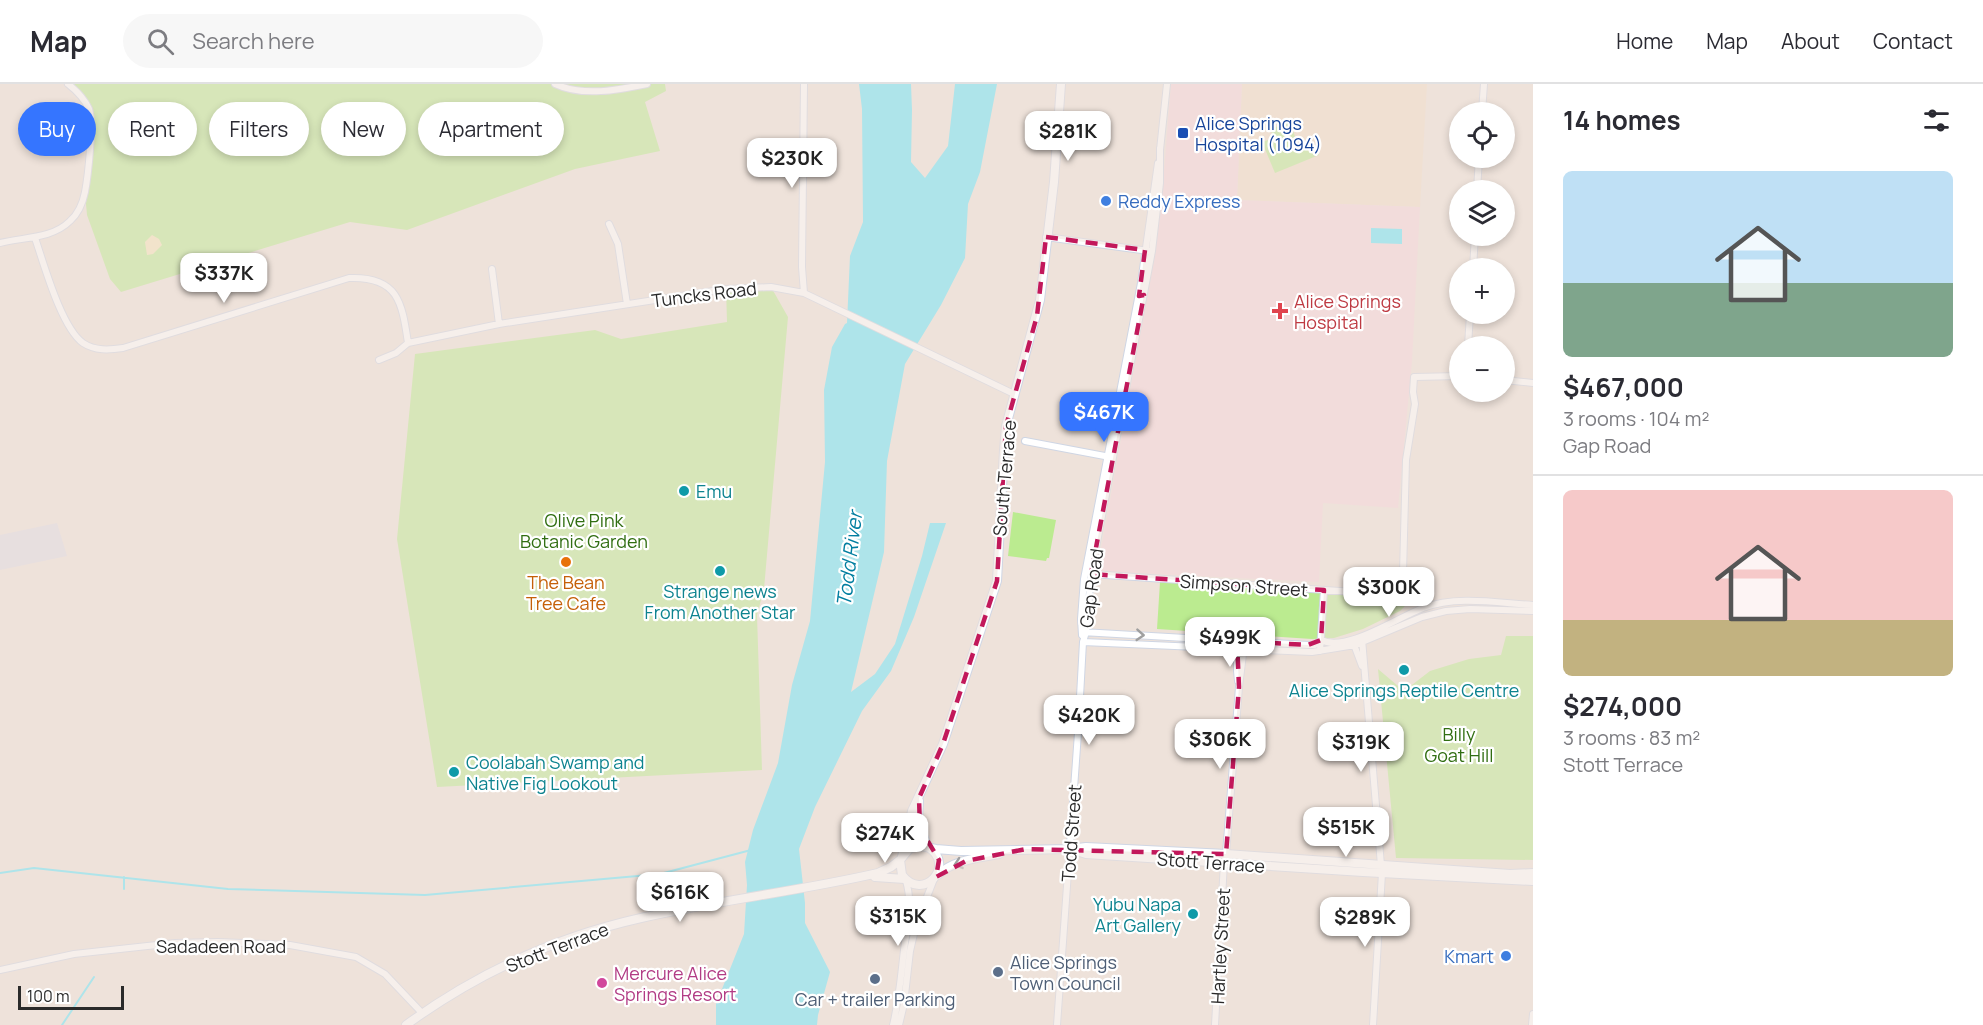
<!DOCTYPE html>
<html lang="en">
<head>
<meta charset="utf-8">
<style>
  :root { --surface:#fff; --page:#f7f7f7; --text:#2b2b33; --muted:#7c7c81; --line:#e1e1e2; --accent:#3575ff }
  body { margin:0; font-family:Manrope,sans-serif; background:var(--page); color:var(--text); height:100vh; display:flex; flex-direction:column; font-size:22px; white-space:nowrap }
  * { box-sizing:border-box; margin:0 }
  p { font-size:20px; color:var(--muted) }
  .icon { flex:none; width:33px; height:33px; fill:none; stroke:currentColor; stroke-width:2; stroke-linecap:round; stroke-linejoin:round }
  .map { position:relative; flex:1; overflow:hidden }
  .details { display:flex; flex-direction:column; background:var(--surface); width:450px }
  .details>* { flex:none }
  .hud { position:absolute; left:18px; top:18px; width:570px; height:54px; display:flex; gap:12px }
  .buttons { position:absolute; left:1449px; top:18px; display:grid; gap:12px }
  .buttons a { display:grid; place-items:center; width:66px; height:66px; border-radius:50%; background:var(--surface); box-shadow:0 3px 9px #0003; font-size:30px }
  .scale { position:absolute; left:18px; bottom:15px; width:106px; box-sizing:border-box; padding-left:6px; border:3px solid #2a2a2a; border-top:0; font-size:16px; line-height:21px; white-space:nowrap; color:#2a2a2a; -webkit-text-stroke:4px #fff; paint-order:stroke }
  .price { position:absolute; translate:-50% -51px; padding:0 14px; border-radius:12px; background:#fff; color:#222; font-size:20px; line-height:39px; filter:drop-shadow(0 2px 3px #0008) }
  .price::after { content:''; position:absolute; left:50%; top:36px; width:18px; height:14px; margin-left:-9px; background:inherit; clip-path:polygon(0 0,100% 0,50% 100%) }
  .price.current { background:var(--accent); color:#fff }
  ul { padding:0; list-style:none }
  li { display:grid; align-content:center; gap:12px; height:318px; padding:0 30px }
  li+li { border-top:2px solid var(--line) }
  li span { display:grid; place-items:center; height:186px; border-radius:9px; color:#555 }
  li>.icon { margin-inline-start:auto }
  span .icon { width:108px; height:108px; fill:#fffc; stroke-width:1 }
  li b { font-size:26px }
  h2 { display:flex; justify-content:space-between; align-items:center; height:72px; padding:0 30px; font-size:26px }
  .pill { padding:0 21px; border-radius:27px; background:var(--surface); box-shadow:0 3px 9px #0003; font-size:21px; line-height:54px }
  .pill.current { background:var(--accent); color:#fff }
  header { display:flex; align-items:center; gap:36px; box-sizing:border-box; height:84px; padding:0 30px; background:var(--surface); border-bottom:2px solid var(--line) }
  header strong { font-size:28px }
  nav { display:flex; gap:33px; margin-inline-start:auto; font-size:21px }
  .search { width:420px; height:54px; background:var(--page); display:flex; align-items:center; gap:15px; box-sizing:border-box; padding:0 21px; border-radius:33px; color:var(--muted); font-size:22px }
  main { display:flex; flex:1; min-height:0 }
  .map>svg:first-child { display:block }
  .industrial { fill:#dddbe5 }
  .education { fill:#f1dec7 }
  .medical { fill:#f5d6db }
  .green { fill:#bbeb90 }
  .sand { fill:#f7e5b9 }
  .water { fill:#60e7fc }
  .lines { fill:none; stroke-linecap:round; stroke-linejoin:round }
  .stream { stroke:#60e7fc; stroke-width:2 }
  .minor-casing { stroke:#cfd6e4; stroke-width:8 }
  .tertiary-casing { stroke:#cfd6e4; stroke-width:10 }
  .secondary-casing { stroke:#cfd6e4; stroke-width:10 }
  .minor { stroke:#fff; stroke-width:6 }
  .tertiary { stroke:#fff; stroke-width:8 }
  .secondary { stroke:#fff; stroke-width:8 }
  .oneway { stroke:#9f9f9f }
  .marked { fill:none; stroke:#c2185b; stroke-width:4.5; stroke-dasharray:12 8; stroke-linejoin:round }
  .transit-dot { fill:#1a4fb4; stroke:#fff; stroke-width:2 }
  .shop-dot { fill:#3f7fe0; stroke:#fff; stroke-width:2 }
  .health-dot { fill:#e0444e; stroke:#fff; stroke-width:2 }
  .culture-dot { fill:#0f9aa8; stroke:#fff; stroke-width:2 }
  .food-dot { fill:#e8710a; stroke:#fff; stroke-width:2 }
  .service-dot { fill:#5c6f8a; stroke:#fff; stroke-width:2 }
  .hotel-dot { fill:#d1479c; stroke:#fff; stroke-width:2 }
  .labels { text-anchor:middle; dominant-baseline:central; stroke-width:4.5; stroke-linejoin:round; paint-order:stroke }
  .transit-label { font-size:18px; fill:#164399; stroke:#fff; text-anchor:start }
  .shop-label { font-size:18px; fill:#366cbe; stroke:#fff; text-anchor:start }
  .street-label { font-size:18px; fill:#2a2a2a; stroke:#fff }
  .health-label { font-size:18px; fill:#be3a42; stroke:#fff; text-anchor:start }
  .culture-label { font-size:18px; fill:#0d838f; stroke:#fff; text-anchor:start }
  .park-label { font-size:18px; fill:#316e12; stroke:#fff }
  .food-label { font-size:18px; fill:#c56008; stroke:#fff }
  .service-label { font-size:18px; fill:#4e5e75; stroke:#fff; text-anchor:start }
  .hotel-label { font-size:18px; fill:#b23c85; stroke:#fff; text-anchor:start }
  .water-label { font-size:20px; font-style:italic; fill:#017ea0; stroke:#fff }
</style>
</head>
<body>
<header>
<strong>Map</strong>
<div class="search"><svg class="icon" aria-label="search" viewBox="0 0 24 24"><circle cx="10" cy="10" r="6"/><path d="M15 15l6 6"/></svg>Search here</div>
<nav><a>Home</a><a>Map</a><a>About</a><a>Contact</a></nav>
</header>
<main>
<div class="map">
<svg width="1533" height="941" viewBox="0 0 1533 941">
  <rect width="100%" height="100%" fill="#eee2da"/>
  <!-- industrial -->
  <path class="industrial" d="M57,439L67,472L0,486V451Z"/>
  <!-- education -->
  <path class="education" d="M1242,0H1427L1420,123L1237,116Z"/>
  <!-- medical -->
  <path class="medical" d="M1171,0H1242L1237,116L1420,123L1412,278L1398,424L1323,419L1319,498L1097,487L1154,176L1163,100Z"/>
  <!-- green -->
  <path class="green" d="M68,0H665L666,7L645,18L660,67L575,85L407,146L350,138L121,208L110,195L87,131L85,109L91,40L89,25Z
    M1298,35L1299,38L1291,41L1298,61L1305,59L1309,68L1317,65L1319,71L1275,89L1262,58L1274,54L1270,45Z
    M771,203L788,233L764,505L757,531L762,686L437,703L397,455L415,270L595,246L621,255L727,238L726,205Z
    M1013,428L1056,436L1049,474H1047L1046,477L1008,472Z
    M1160,498L1392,514L1409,511L1405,522L1400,527L1363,545L1334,554L1312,555L1157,545Z
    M1506,552H1533V776L1396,774L1378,585L1404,607L1430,587L1469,575L1501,571Z"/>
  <!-- sand -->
  <path class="sand" d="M152,151L159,155L162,161L153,170L147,171L145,158Z"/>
  <!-- water -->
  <path class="water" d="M859,0H911L912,26L911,78L925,94L948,62L955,0H997L980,88L968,120L965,174L941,221L905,280L887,377L884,468L851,608L875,590L895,560L922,472L930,439H946L914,533L891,587L862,627L815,723L799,765L805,819V839L830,888L818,931L817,941H716V920L744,850L747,801L745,778L753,746L778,679L792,601L810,537L825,378L824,306L832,263L845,240L847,239L850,172L863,138L862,25Z
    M1371,144L1402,145V160L1371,159Z"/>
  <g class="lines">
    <!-- stream -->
    <path class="stream" d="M0,789L34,784L228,805L425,811L660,790L751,766
      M124,805V793
      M62,941L94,893"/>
    <defs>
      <path id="minor" d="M555,0C583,13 618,6 647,0
        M804,0L802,183L804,209
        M1482,28L1484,0
        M1160,66L1167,0
        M1477,106L1479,74
        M609,140L618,160L627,220
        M1046,153L1149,167
        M35,154C44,180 61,243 83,259C95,267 109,266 123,264L349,194C398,192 402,218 408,259
        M0,159C23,153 52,155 70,137C78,130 83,118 85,108C88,92 94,39 89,25C84,14 77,7 68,0
        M1473,184L1475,152
        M492,185L499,240
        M1468,262L1470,230
        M379,276L396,269L408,259L499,240L726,205L771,203L804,209L1014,310
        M1504,296L1533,299
        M1025,357L1110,373
        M1091,490L1384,510C1397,506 1401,502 1403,489L1406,376L1415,320L1413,308L1414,293L1460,292
        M1082,548L1308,561H1315L1321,556C1346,569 1398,533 1423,524C1457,511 1498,519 1533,521
        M1082,551L1081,535L1084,495L1141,199L1158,79
        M1362,555L1381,781
        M1083,558L1312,568L1355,561L1422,533L1446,527L1470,525L1533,527
        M1353,558L1362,582
        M1237,562V587L1238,597
        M1320,567L1324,506
        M1226,770L1239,603L1244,562
        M0,886L74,870L175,859L218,858L290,861L356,873L385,890L422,929
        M893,941C899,917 901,891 904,866C907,842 913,820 906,797
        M899,941L904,920L910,867L916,841L934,795
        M1057,941L1078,649L1083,558L1086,548L1091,490L1152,167L1160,99V64
        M1215,941L1224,778
        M1373,941L1382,789
        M1532,941L1533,930"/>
      <path id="tertiary" d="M919,717L918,736L927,763
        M902,773L912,727L943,660L997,497L1004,366L1006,342L1040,216L1054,98L1061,0"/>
      <path id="secondary" d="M928,763C957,781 923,819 902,791L900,776L910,764L921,762L936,765L961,767L1070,765L1086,763L1226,770L1510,790L1533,789
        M1073,766L1086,770L1363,788L1533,797
        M938,791C953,776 978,774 999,770
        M875,793L905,795
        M406,941C476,890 556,853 641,834C720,816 800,807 878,789L891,783L900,776"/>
    </defs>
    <!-- minor casing -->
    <use href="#minor" class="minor-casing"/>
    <!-- tertiary casing -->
    <use href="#tertiary" class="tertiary-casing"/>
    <!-- secondary casing -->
    <use href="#secondary" class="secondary-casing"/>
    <!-- minor -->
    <use href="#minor" class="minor"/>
    <!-- tertiary -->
    <use href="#tertiary" class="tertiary"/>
    <!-- secondary -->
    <use href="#secondary" class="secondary"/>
  </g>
  <!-- one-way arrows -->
  <defs><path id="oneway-chevron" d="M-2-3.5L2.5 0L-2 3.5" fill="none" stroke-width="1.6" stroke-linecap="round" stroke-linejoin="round" transform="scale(1.5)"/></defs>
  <g class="oneway">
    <use href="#oneway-chevron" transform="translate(1140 551) rotate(4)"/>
    <use href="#oneway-chevron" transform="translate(958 780) rotate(161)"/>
  </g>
  <!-- marked area -->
  <path d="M0 0H1533V941H0ZM1046,153L1145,166L1139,212L1144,211L1091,490L1324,506L1321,556L1308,561L1237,557L1239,603L1226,770L1026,765L966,777L936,793L939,776L920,744L919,714L943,660L997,497L1006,342L1037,232Z" fill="#eee2da" fill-opacity=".55" fill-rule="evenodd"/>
  <path class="marked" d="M1046,153L1145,166L1139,212L1144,211L1091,490L1324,506L1321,556L1308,561L1237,557L1239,603L1226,770L1026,765L966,777L936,793L939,776L920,744L919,714L943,660L997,497L1006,342L1037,232Z"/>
  <!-- markers -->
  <rect class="transit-dot" x="1177" y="43" width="12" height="12" rx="3"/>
  <g class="shop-dot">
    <circle cx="1106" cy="117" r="6"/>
    <circle cx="1506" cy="872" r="6"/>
  </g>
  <path class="health-dot" d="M1277 218h6v6h6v6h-6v6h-6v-6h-6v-6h6z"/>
  <g class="culture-dot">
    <circle cx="684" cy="407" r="6"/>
    <circle cx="720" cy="487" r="6"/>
    <circle cx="1404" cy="586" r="6"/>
    <circle cx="454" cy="688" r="6"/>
    <circle cx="1193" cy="830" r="6"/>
  </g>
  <circle class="food-dot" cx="566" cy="478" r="6"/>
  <g class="service-dot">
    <circle cx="998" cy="888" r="6"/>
    <circle cx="875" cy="895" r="6"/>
  </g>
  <circle class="hotel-dot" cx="602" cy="899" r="6"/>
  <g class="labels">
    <!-- transit labels -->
    <g class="transit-label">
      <text x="1195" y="39">Alice Springs<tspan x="1195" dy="21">Hospital (1094)</tspan></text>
    </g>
    <!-- shop labels -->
    <g class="shop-label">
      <text x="1118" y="117">Reddy Express</text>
      <text x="1494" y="872" text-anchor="end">Kmart</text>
    </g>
    <!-- street labels -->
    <g class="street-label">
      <text transform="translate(704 210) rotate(-7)">Tuncks Road</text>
      <text transform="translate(1004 394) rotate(-85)">South Terrace</text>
      <text transform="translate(1244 501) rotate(4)">Simpson Street</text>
      <text transform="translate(1091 504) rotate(-82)">Gap Road</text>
      <text transform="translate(1071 749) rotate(-86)">Todd Street</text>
      <text transform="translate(1211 778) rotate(4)">Stott Terrace</text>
      <text x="221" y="862">Sadadeen Road</text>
      <text transform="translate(1220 862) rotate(-87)">Hartley Street</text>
      <text transform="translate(557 863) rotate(-21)">Stott Terrace</text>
    </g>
    <!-- health labels -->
    <g class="health-label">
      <text x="1294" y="217">Alice Springs<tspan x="1294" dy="21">Hospital</tspan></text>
    </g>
    <!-- culture labels -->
    <g class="culture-label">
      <text x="696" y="407">Emu</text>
      <text x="720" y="507" text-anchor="middle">Strange news<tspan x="720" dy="21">From Another Star</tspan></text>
      <text x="1404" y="606" text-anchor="middle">Alice Springs Reptile Centre</text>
      <text x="466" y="678">Coolabah Swamp and<tspan x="466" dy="21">Native Fig Lookout</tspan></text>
      <text x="1181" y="820" text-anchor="end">Yubu Napa<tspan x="1181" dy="21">Art Gallery</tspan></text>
    </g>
    <!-- park labels -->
    <g class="park-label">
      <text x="584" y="436">Olive Pink<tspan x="584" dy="21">Botanic Garden</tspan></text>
      <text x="1459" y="650">Billy<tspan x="1459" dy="21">Goat Hill</tspan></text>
    </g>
    <!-- food labels -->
    <g class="food-label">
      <text x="566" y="498">The Bean<tspan x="566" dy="21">Tree Cafe</tspan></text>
    </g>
    <!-- service labels -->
    <g class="service-label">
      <text x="1010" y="878">Alice Springs<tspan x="1010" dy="21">Town Council</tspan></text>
      <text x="875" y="915" text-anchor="middle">Car + trailer Parking</text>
    </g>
    <!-- hotel labels -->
    <g class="hotel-label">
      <text x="614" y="889">Mercure Alice<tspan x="614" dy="21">Springs Resort</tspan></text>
    </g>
    <!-- water labels -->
    <g class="water-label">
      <text transform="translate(849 475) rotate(-83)">Todd River</text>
    </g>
  </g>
</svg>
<div class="buttons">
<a><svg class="icon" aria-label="locate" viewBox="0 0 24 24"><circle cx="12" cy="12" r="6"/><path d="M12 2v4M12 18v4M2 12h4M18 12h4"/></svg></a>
<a><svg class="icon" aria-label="layers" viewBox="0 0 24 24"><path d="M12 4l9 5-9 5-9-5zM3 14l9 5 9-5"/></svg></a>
<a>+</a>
<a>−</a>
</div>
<div class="scale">100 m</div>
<b class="price" style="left:1068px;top:78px">$281K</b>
<b class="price" style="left:792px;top:105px">$230K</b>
<b class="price" style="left:224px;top:220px">$337K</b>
<b class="price current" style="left:1104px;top:359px">$467K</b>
<b class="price" style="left:1389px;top:534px">$300K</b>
<b class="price" style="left:1230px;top:584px">$499K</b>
<b class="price" style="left:1089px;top:662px">$420K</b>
<b class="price" style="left:1220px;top:686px">$306K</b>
<b class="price" style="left:1361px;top:689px">$319K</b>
<b class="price" style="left:1346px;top:774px">$515K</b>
<b class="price" style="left:885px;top:780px">$274K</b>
<b class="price" style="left:680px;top:839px">$616K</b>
<b class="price" style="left:898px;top:863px">$315K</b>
<b class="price" style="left:1365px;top:864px">$289K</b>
<div class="hud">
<a class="pill current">Buy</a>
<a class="pill">Rent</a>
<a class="pill">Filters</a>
<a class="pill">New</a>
<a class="pill">Apartment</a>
</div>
</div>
<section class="details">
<h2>14 homes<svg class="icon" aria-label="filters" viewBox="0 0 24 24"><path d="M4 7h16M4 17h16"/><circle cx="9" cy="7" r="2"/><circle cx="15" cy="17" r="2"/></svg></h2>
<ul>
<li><span style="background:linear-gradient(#bfe0f5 60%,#7fa58c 0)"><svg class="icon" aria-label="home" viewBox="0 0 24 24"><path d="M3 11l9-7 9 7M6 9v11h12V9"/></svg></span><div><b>$467,000</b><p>3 rooms · 104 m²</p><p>Gap Road</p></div></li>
<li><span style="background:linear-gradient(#f6c9c9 70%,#c2b280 0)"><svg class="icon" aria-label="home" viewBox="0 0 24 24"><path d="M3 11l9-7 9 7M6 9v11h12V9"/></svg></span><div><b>$274,000</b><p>3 rooms · 83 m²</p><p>Stott Terrace</p></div></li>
</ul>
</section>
</main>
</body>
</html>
